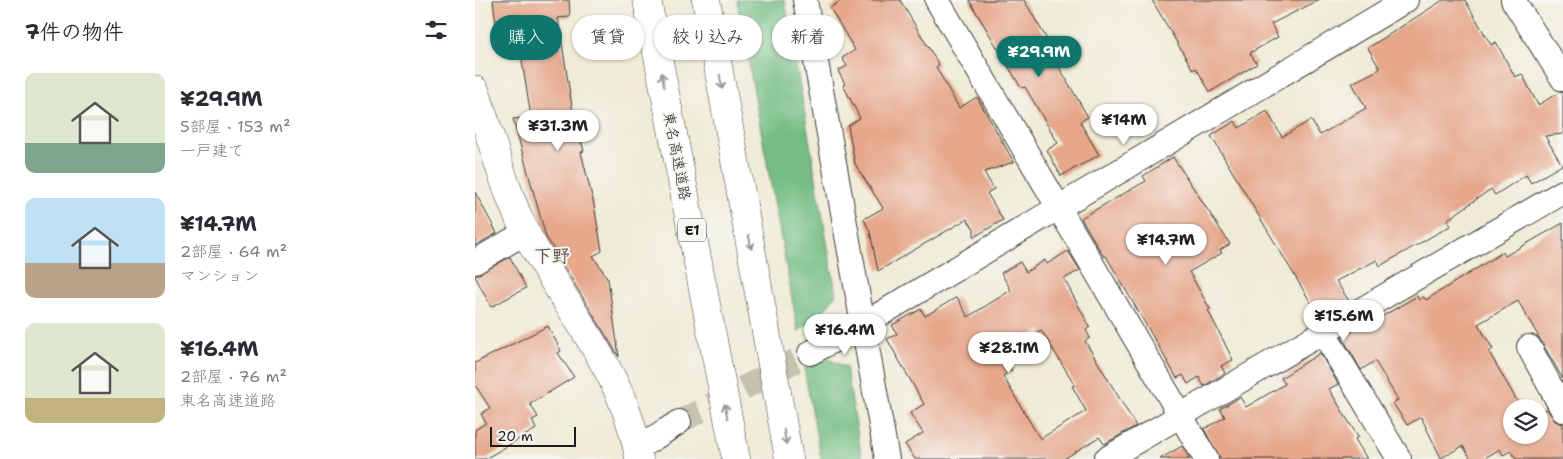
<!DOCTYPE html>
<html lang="ja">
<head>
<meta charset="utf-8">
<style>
  :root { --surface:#fff; --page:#f7f7f7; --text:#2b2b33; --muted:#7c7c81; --accent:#0f766e }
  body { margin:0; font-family:"Shantell Sans","Klee One",sans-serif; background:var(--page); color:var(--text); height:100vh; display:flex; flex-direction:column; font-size:19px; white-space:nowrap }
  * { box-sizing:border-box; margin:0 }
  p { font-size:16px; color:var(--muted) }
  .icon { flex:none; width:28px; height:28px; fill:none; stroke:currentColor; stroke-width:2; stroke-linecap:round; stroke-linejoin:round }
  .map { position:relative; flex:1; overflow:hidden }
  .side { display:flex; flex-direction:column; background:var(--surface); width:475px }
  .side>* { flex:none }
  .top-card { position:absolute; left:15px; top:15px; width:475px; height:45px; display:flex; gap:10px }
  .controls { position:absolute; left:1028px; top:399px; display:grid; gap:10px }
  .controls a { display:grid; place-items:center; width:45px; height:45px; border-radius:50%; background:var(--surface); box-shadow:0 1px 4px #0004; font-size:25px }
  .scale { position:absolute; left:15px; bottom:12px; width:86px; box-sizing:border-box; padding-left:5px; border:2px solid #1c1c1c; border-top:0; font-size:14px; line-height:18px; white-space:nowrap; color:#1c1c1c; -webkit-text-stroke:4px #f6f6f2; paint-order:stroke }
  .price { position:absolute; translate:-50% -42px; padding:0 11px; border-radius:18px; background:#fff; color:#222; font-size:16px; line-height:32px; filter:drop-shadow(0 1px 2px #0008) }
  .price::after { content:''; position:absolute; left:50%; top:30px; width:15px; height:11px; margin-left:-8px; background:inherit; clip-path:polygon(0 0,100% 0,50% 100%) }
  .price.on { background:var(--accent); color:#fff }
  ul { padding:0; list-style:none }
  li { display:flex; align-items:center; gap:15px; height:125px; padding:0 25px }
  li span { display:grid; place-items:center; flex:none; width:140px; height:100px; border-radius:10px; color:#555 }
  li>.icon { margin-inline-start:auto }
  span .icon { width:60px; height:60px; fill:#fffc; stroke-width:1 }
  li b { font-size:21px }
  h2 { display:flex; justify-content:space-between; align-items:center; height:60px; padding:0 25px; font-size:21px }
  .tag { padding:0 18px; border-radius:22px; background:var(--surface); box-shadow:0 1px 4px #0004; font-size:18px; line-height:45px }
  .tag.on { background:var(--accent); color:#fff }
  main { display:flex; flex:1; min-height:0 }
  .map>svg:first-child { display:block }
  .forest { fill:#74bd84; stroke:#486c50 }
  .building { fill:#e6a78b; fill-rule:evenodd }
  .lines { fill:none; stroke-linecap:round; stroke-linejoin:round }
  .street-tunnel { stroke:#c5c2b1; stroke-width:24; stroke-dasharray:24 12; stroke-linecap:butt }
  .street-casing { stroke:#3c3b38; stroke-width:26 }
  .secondary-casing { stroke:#3c3b38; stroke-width:29 }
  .highway-casing { stroke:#3c3b38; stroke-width:29 }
  .street { stroke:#fff; stroke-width:24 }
  .secondary { stroke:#fff; stroke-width:28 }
  .highway { stroke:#fff; stroke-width:28 }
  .oneway { stroke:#999 }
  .labels { text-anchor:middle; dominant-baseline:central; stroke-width:4; stroke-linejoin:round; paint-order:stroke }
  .shield { fill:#f6f6f2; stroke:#5d5d5c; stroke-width:1 }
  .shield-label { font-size:14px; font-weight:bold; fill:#1c1c1c }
  .street-label { font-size:15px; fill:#1c1c1c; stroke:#f6f6f2 }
  .quarter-label { font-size:18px; font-weight:bold; fill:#634d43; stroke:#f6f6f2 }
</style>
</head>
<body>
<main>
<section class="side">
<h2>7件の物件<svg class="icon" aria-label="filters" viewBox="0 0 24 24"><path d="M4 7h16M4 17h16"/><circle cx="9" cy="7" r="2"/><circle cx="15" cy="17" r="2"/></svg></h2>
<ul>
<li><span style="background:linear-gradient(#dfe7d0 70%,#7fa58c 0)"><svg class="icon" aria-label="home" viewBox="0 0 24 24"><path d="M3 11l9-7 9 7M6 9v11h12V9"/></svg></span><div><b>¥29.9M</b><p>5部屋 · 153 m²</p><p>一戸建て</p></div></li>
<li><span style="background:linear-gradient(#bfe0f5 65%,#b9a48a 0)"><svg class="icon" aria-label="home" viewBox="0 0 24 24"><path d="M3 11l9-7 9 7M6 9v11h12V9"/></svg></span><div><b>¥14.7M</b><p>2部屋 · 64 m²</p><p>マンション</p></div></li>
<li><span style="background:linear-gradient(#dfe7d0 75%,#c2b280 0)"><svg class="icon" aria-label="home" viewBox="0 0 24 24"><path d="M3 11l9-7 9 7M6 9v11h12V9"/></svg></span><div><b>¥16.4M</b><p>2部屋 · 76 m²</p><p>東名高速道路</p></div></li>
</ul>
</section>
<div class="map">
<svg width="1088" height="459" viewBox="0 0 1088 459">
  <rect width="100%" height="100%" fill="#f6f6f2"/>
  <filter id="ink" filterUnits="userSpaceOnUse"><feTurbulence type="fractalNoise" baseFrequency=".02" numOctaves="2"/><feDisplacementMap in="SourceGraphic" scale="10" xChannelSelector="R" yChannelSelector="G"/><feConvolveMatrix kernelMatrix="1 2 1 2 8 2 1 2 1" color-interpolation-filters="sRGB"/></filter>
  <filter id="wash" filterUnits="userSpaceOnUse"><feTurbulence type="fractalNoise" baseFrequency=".0096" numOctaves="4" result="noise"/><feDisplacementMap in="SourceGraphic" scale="20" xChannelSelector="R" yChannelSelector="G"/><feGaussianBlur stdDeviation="1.12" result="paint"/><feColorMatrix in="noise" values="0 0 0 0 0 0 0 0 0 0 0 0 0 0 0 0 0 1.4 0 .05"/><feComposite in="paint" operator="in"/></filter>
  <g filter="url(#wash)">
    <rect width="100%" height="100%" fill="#efebd6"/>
    <!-- forest -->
    <path class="forest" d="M262,0H310L361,294L344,317L323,331Z
      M351,358L371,367L387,459H346L329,369Z"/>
    <g id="blocks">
      <!-- building -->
      <path class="building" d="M18,0H94L95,17L83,18L98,113L109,151L106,152L119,205L127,251L118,256L133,279L144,357L71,237L38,119L56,117L41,23H21Z
        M367,0H425L464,65L461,67L484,108L502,97L539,162L509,172L519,189L512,193L528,220L499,237V229L492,219L403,271L395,232L389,219L408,208L380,164L373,126L385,118L368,85L370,84L363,71L372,66L367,58L380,50L355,8Z
        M494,0H549L587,65L584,67L613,117L605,122L624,155L586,176L572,150L583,143L550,87L547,88L545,86Z
        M677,0H844L796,24L803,37L775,53L782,64L735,92L721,68L718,70Z
        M968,0H990L1016,45L1021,42L1040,77L1047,74L1063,105L1085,92L1088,93V134L1070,136L1087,165L1056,183L1051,175L1020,195L1016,189L972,220L975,226L905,266L902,260L861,281L874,301L845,318L736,136L760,121L764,128L792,111L807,137L836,120L845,135L891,108L877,83L905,69L893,48Z
        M698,157L755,244L745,250L747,253L714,272L735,309L733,310L758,360L746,366L750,373L729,386L724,377L713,384L708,375L702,378L631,256L629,257L606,218L671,181L668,176Z
        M0,192L22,233L0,246Z
        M1088,223V379L1043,301L1003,324L1018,349L1014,352L1046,408H1036V435H1064V414L1072,409L1080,421L1088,424V459H1041L1036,451L1028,455L1025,449L1008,459H996L988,446L966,458L946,417L932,425L918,403L923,400L900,361L886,370L867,337L888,325L889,327L942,296L944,300L949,297L951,300L1028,252L1030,256Z
        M593,251L605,270L589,279L615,327L611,330L615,338L610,341L661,426L629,444L624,437L589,459H440L430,444L448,433L435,413L449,404L412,339L422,334L417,325L446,309L450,316L482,297L493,317L536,290L526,273L545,262L551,272L570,260L572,264ZM566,330L600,385L597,386L611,411L565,439L528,376L537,370L527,353Z
        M35,257L51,288L16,307L0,276Z
        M73,326L86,351L83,353L99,377L55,404L63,417L57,420L61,429L10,459H0V430L11,423L6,414L15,408L0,385V363Z
        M845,353L863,384L854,389L883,437L880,439L892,459H745L729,429L750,417L745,409L765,397L771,407L810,384L806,378Z
        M707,446L715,459H685Z"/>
    </g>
  </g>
  <g filter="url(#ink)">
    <use href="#blocks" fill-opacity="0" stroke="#3c3b38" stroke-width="1"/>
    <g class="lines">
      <!-- street-tunnel -->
      <path class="street-tunnel" d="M204,422L335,353"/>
      <defs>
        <path id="street" d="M330,0L412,459
          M462,0L731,459
          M1038,0L1088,79
          M0,262L51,232
          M848,332L924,459
          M1054,347L1088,410
          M335,353L387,325L931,0
          M162,449L204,422
          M631,459L1088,192"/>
        <path id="secondary" d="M0,90C16,136 29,190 51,233C89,307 151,374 164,459"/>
        <path id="highway" d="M172,0L261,459
          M231,0L314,459"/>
      </defs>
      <!-- street casing -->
      <use href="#street" class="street-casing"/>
      <!-- secondary casing -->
      <use href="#secondary" class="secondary-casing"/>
      <!-- highway casing -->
      <use href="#highway" class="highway-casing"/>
      <!-- street -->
      <use href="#street" class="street"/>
      <!-- secondary -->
      <use href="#secondary" class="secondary"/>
      <!-- highway -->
      <use href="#highway" class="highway"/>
    </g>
    <!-- one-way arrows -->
    <defs><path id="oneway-shaft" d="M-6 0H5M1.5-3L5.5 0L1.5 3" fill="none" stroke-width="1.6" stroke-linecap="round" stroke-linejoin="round" transform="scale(1.25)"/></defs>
    <g class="oneway">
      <use href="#oneway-shaft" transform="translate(188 80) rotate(-101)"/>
      <use href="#oneway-shaft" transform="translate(246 82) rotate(80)"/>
      <use href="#oneway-shaft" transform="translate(275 242) rotate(80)"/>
      <use href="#oneway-shaft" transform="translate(251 411) rotate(-101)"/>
      <use href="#oneway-shaft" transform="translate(310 437) rotate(80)"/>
    </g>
  </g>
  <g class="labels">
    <!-- shield labels -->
    <rect class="shield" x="203" y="218.5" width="28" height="23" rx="4"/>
    <g class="shield-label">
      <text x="217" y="230">E1</text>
    </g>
    <!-- street labels -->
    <g class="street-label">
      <text transform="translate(202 156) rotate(79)">東名高速道路</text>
    </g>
    <!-- quarter labels -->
    <g class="quarter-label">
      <text x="77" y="256">下野</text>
    </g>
  </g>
</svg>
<div class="controls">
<a><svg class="icon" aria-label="layers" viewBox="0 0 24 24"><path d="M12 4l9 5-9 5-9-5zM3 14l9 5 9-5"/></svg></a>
</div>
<div class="scale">20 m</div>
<b class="price on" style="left:564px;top:78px">¥29.9M</b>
<b class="price" style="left:649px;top:146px">¥14M</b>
<b class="price" style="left:83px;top:152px">¥31.3M</b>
<b class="price" style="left:691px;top:266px">¥14.7M</b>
<b class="price" style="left:869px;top:342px">¥15.6M</b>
<b class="price" style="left:370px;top:356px">¥16.4M</b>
<b class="price" style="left:534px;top:374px">¥28.1M</b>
<div class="top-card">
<a class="tag on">購入</a>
<a class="tag">賃貸</a>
<a class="tag">絞り込み</a>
<a class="tag">新着</a>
</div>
</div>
</main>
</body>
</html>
